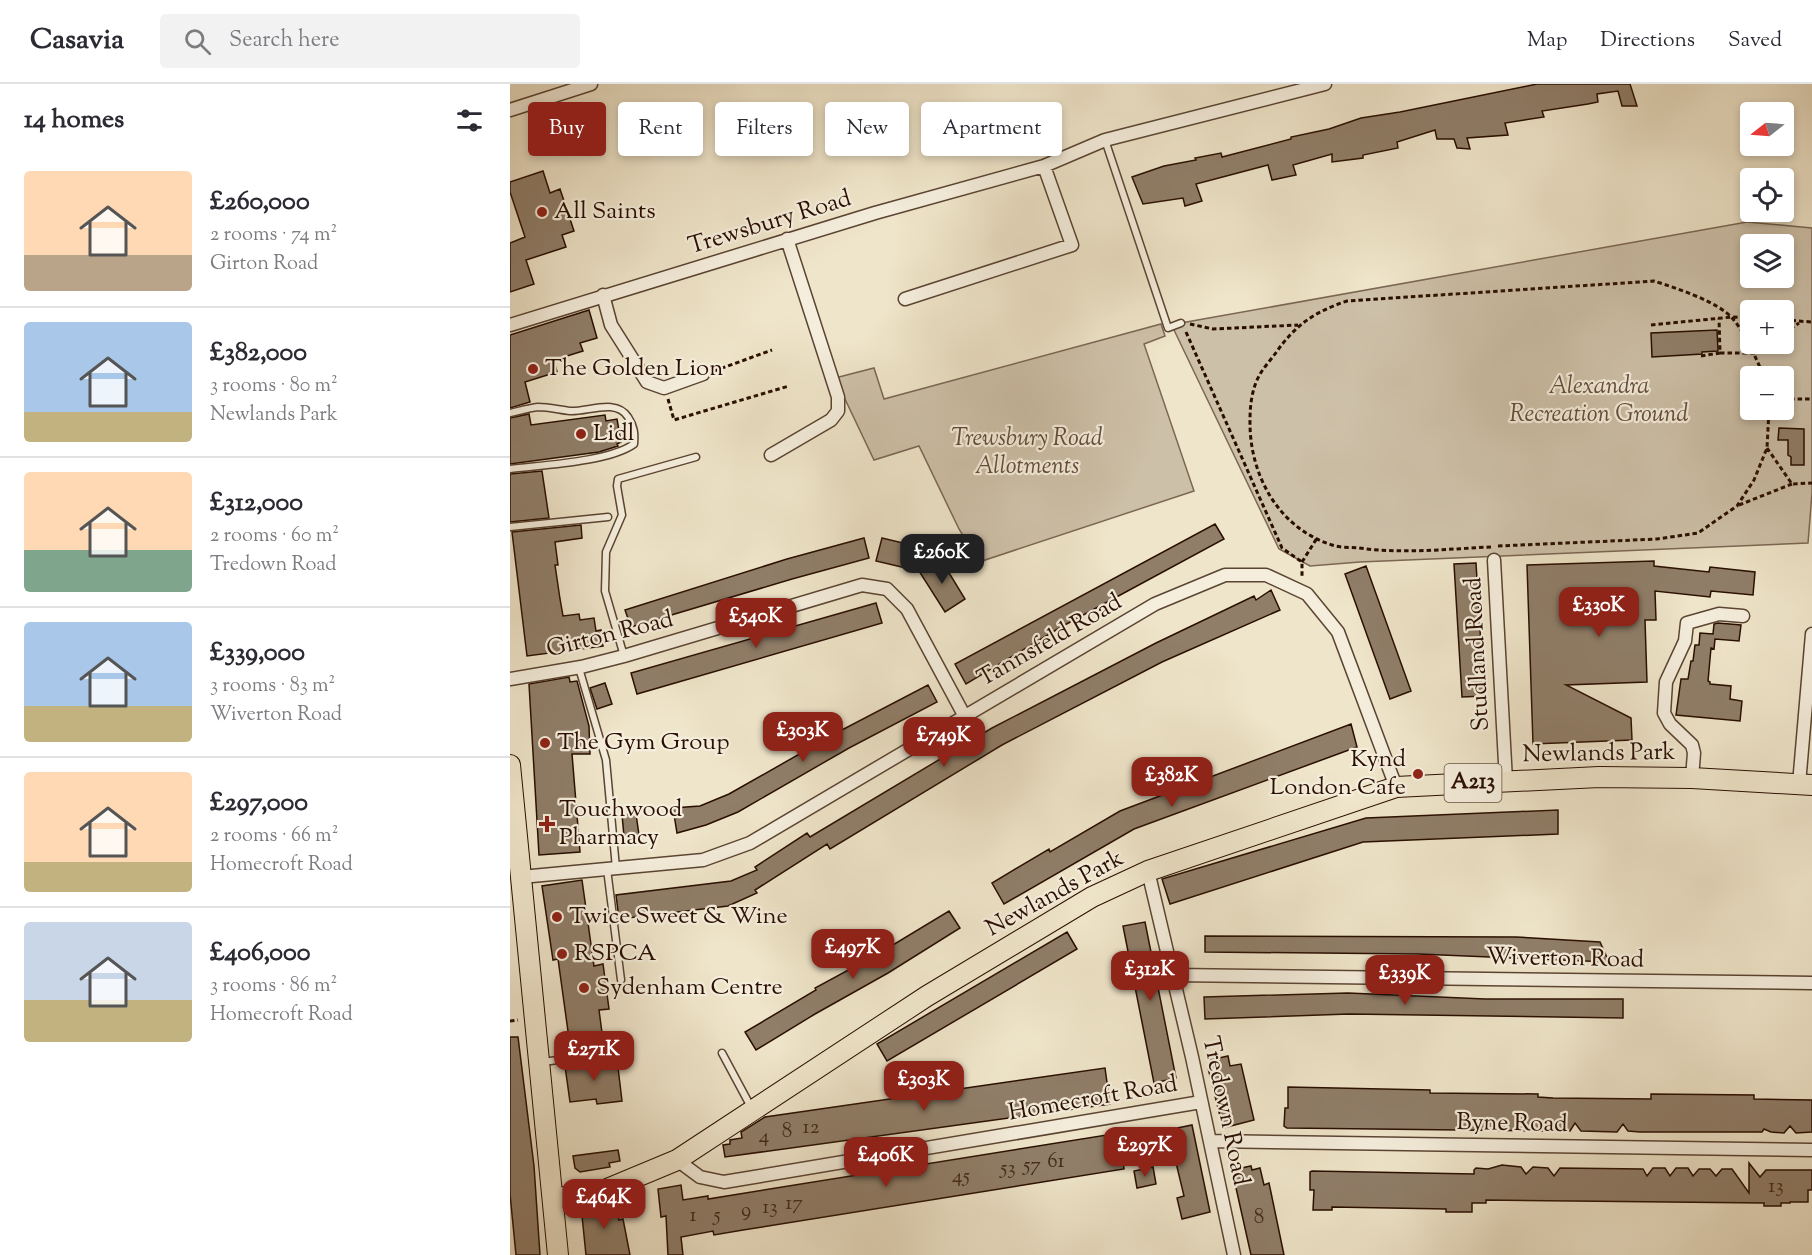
<!DOCTYPE html>
<html lang="en">
<head>
<meta charset="utf-8">
<style>
  :root { --surface:#fff; --page:#f2f2f3; --text:#2b2b33; --muted:#7c7c81; --line:#e1e1e2; --accent:#8f2418 }
  body { margin:0; font-family:"Sorts Mill Goudy",serif; background:var(--page); color:var(--text); height:100vh; display:flex; flex-direction:column; font-size:22px; white-space:nowrap }
  * { box-sizing:border-box; margin:0 }
  p { font-size:20px; color:var(--muted) }
  .icon { flex:none; width:33px; height:33px; fill:none; stroke:currentColor; stroke-width:2; stroke-linecap:round; stroke-linejoin:round }
  .map { position:relative; flex:1; overflow:hidden }
  .panel { display:flex; flex-direction:column; background:var(--surface); width:510px }
  .panel>* { flex:none }
  .hud { position:absolute; left:18px; top:18px; width:570px; height:54px; display:flex; gap:12px }
  .needle { width:39px; rotate:253deg }
  .buttons { position:absolute; left:1230px; top:18px; display:grid; gap:12px }
  .buttons a { display:grid; place-items:center; width:54px; height:54px; border-radius:6px; background:var(--surface); box-shadow:0 3px 9px #0003; font-size:30px }
  .price { position:absolute; translate:-50% -51px; padding:0 14px; border-radius:12px; background:var(--accent); color:#fff; font-size:20px; line-height:39px; filter:drop-shadow(0 2px 3px #0008) }
  .price::after { content:''; position:absolute; left:50%; top:36px; width:18px; height:14px; margin-left:-9px; background:inherit; clip-path:polygon(0 0,100% 0,50% 100%) }
  .price.selected { background:#222; color:#fff }
  ul { padding:0; list-style:none }
  li { display:flex; align-items:center; gap:18px; height:150px; padding:0 24px }
  li+li { border-top:2px solid var(--line) }
  li span { display:grid; place-items:center; flex:none; width:168px; height:120px; border-radius:6px; color:#555 }
  li>.icon { margin-inline-start:auto }
  span .icon { width:72px; height:72px; fill:#fffc; stroke-width:1 }
  li b { font-size:26px }
  h2 { display:flex; justify-content:space-between; align-items:center; height:72px; padding:0 24px; font-size:26px }
  .tag { padding:0 21px; border-radius:6px; background:var(--surface); box-shadow:0 3px 9px #0003; font-size:21px; line-height:54px }
  .tag.selected { background:var(--accent); color:#fff }
  header { display:flex; align-items:center; gap:36px; box-sizing:border-box; height:84px; padding:0 30px; background:var(--surface); border-bottom:2px solid var(--line) }
  header strong { font-size:28px }
  nav { display:flex; gap:33px; margin-inline-start:auto; font-size:21px }
  .search { width:420px; height:54px; background:var(--page); display:flex; align-items:center; gap:15px; box-sizing:border-box; padding:0 21px; border-radius:6px; color:var(--muted); font-size:22px }
  main { display:flex; flex:1; min-height:0 }
  .map>svg:first-child { display:block }
  .green { fill:#cdc0a8; stroke:#7b6754; stroke-width:1.5; fill-rule:evenodd }
  .building { fill:#907e69; stroke:#290e00; stroke-width:1.5 }
  .lines { fill:none; stroke-linecap:round; stroke-linejoin:round }
  .service-casing { stroke:#5a4432; stroke-width:9 }
  .minor-casing { stroke:#5a4432; stroke-width:15 }
  .primary-casing { stroke:#290e00; stroke-width:22 }
  .path { stroke:#290e00; stroke-width:3; stroke-dasharray:4.5 3; stroke-linecap:butt }
  .service { stroke:#f5eedd; stroke-width:6 }
  .minor { stroke:#f5eedd; stroke-width:12 }
  .primary { stroke:#efe5ca; stroke-width:20 }
  .poi-dot { fill:#8f2418; stroke:#f5eedd; stroke-width:2 }
  .labels { text-anchor:middle; dominant-baseline:central; stroke-width:4.5; stroke-linejoin:round; paint-order:stroke }
  .number-label { font-size:21px; fill:#432a1a }
  .shield { fill:#f5eedd; stroke:#665142; stroke-width:1.5 }
  .shield-label { font-size:22px; font-weight:bold; fill:#290e00 }
  .poi-label { font-size:24px; fill:#290e00; stroke:#f5eedd; text-anchor:start }
  .street-label { font-size:24px; fill:#290e00; stroke:#f5eedd }
  .park-label { font-size:24px; font-style:italic; fill:#624c3b; stroke:#f5eedd }
</style>
</head>
<body>
<header>
<strong>Casavia</strong>
<div class="search"><svg class="icon" aria-label="search" viewBox="0 0 24 24"><circle cx="10" cy="10" r="6"/><path d="M15 15l6 6"/></svg>Search here</div>
<nav><a>Map</a><a>Directions</a><a>Saved</a></nav>
</header>
<main>
<section class="panel">
<h2>14 homes<svg class="icon" aria-label="filters" viewBox="0 0 24 24"><path d="M4 7h16M4 17h16"/><circle cx="9" cy="7" r="2"/><circle cx="15" cy="17" r="2"/></svg></h2>
<ul>
<li><span style="background:linear-gradient(#ffd9b3 70%,#b9a48a 0)"><svg class="icon" aria-label="home" viewBox="0 0 24 24"><path d="M3 11l9-7 9 7M6 9v11h12V9"/></svg></span><div><b>£260,000</b><p>2 rooms · 74 m²</p><p>Girton Road</p></div></li>
<li><span style="background:linear-gradient(#a9c7e8 75%,#c2b280 0)"><svg class="icon" aria-label="home" viewBox="0 0 24 24"><path d="M3 11l9-7 9 7M6 9v11h12V9"/></svg></span><div><b>£382,000</b><p>3 rooms · 80 m²</p><p>Newlands Park</p></div></li>
<li><span style="background:linear-gradient(#ffd9b3 65%,#7fa58c 0)"><svg class="icon" aria-label="home" viewBox="0 0 24 24"><path d="M3 11l9-7 9 7M6 9v11h12V9"/></svg></span><div><b>£312,000</b><p>2 rooms · 60 m²</p><p>Tredown Road</p></div></li>
<li><span style="background:linear-gradient(#a9c7e8 70%,#c2b280 0)"><svg class="icon" aria-label="home" viewBox="0 0 24 24"><path d="M3 11l9-7 9 7M6 9v11h12V9"/></svg></span><div><b>£339,000</b><p>3 rooms · 83 m²</p><p>Wiverton Road</p></div></li>
<li><span style="background:linear-gradient(#ffd9b3 75%,#c2b280 0)"><svg class="icon" aria-label="home" viewBox="0 0 24 24"><path d="M3 11l9-7 9 7M6 9v11h12V9"/></svg></span><div><b>£297,000</b><p>2 rooms · 66 m²</p><p>Homecroft Road</p></div></li>
<li><span style="background:linear-gradient(#c9d6e8 65%,#c2b280 0)"><svg class="icon" aria-label="home" viewBox="0 0 24 24"><path d="M3 11l9-7 9 7M6 9v11h12V9"/></svg></span><div><b>£406,000</b><p>3 rooms · 86 m²</p><p>Homecroft Road</p></div></li>
</ul>
</section>
<div class="map">
<svg width="1302" height="1171" viewBox="0 0 1302 1171">
  <rect width="100%" height="100%" fill="#efe5ca"/>
  <filter id="stains"><feTurbulence type="fractalNoise" baseFrequency=".00333" numOctaves="4"/><feColorMatrix values="0 0 0 0 .2 0 0 0 0 .09 0 0 0 0 .02 0 0 0 .5 -.17"/></filter>
  <radialGradient id="worn" r=".72"><stop offset=".6" stop-color="#630" stop-opacity="0"/><stop offset="1" stop-color="#630" stop-opacity=".3"/></radialGradient>
  <!-- green -->
  <path class="green" d="M1237,138L1302,144V409L1298,459L850,478L800,482L769,465L664,246L671,239ZM1240,160H1274V194H1240ZM1240,226H1274V260H1240ZM1240,292H1274V326H1240Z
    M651,240L655,252L634,260L684,407L469,478L449,445L409,362L364,376L325,294L364,284L374,315Z"/>
  <!-- building -->
  <path class="building" d="M1027,0H1120L1127,22H1112L1108,7L1087,10L1088,18L1078,20L1032,27L1034,33L995,39L998,51L957,54L960,65L947,64L944,55H927L925,46L887,58L888,64L853,71V74L822,78V70L783,81L786,91L762,96L758,81L686,100L692,117L675,122L673,114L633,120L622,93L654,82L686,76L685,74L711,69L712,73L781,55V53L819,45L851,34L890,28Z
    M33,87L40,109L50,105L64,147L52,151L56,163L16,176L24,200L0,208V159L15,153L0,108V98Z
    M79,226L87,254L70,259L73,267L44,276L47,288L15,298L20,318L0,324V251Z
    M1207,246L1208,267L1192,268V270L1142,273L1141,249Z
    M19,330L21,341L95,331L96,337L107,335L111,358L107,360L108,362L89,368L0,380V334Z
    M1269,344L1294,345V381H1281V373L1278,371V356H1268Z
    M32,387L39,434L0,438V390Z
    M705,440L714,455L551,543L456,600L445,580Z
    M71,441L72,454L45,458L48,481H45L50,515L53,532L69,530L70,536L84,534L86,547L91,546L93,562L17,572L2,448Z
    M354,454L359,474L282,495L121,543L115,526L277,475Z
    M372,454L418,465L409,487L366,477Z
    M430,474L455,515L435,528L409,487Z
    M1144,477V482L1199,488L1200,483L1245,488L1243,511L1201,507L1200,513L1145,507L1146,536H1135L1137,598L1056,601L1121,634L1122,656L1023,660L1017,481Z
    M966,479L974,612L952,613L944,480Z
    M856,482L901,607L880,615L835,490Z
    M761,506L770,526L652,578L492,661L320,765L317,760L245,806L247,809L218,822L109,835L106,811L221,797L247,786L245,783L297,749L300,753L482,644L646,559L744,512L746,516Z
    M366,519L372,539L127,610L121,589Z
    M1208,539L1231,541L1229,557L1205,555L1204,565L1201,564L1198,597L1200,598V600L1221,602L1220,615L1232,617L1230,637L1166,631L1171,595H1178L1181,577H1183L1185,561H1189L1190,549L1203,550L1204,540Z
    M59,593L60,598L67,597L79,642L80,670H62L70,768L29,771L19,600Z
    M95,599L102,620L87,625L80,604Z
    M418,601L427,618L339,664L228,728L196,741L167,749L163,724L190,722L219,710L330,647Z
    M841,640L847,663L624,745L494,820L482,799L539,765L540,768L610,727Z
    M1048,726V750L853,758L660,820L652,795L856,734Z
    M126,730L129,751L114,752L112,731Z
    M72,796L84,882L93,880L99,925L89,926L94,964L61,969L48,875L43,876L32,802Z
    M439,827L450,844L378,889L305,930L246,966L235,948L306,906L305,904L368,870Z
    M635,838L666,994L644,999L613,842Z
    M557,848L567,865L377,977L367,960Z
    M695,852L1006,853L1090,858L1099,878L908,870L695,868Z
    M838,909L975,915H1113V934L839,930L695,935L694,913Z
    M0,953H8L24,1082L30,1171H6L0,1110Z
    M718,972L720,982L731,980L744,1036L713,1044L698,984H702L700,976Z
    M95,975V977L107,975L112,1017L87,1020L86,1015L60,1018L55,982Z
    M595,984L600,1020L215,1073L213,1061L220,1060V1056L232,1054L231,1048L255,1033Z
    M778,1003L920,1006V1009L1028,1010V1013L1043,1014L1141,1015V1010L1244,1011V1015L1302,1016V1048L1286,1049L1280,1042L1274,1049L1261,1048L1254,1045L1252,1048H1130L1118,1047L1113,1040L1107,1048L1071,1047L1065,1039L1060,1047H1048L1042,1040L1037,1047L777,1044L774,1042L775,1024H778Z
    M682,1041L700,1128L672,1135L667,1114L674,1112L662,1062L651,1064L648,1048Z
    M609,1049L614,1085L233,1146L204,1151L203,1147L171,1153L173,1171H158L156,1132L151,1133L148,1105L171,1101L173,1116L198,1112V1115Z
    M108,1066L110,1077L99,1079L100,1083L70,1088L65,1084L63,1072Z
    M1239,1079L1250,1093L1256,1086H1302V1106H1298V1118H1280V1119H1271V1122H1254V1119L976,1116V1119H962V1128H936V1125L822,1123V1126H803L804,1106H800V1088L802,1087L964,1090V1086L966,1084L978,1085L992,1081L1011,1083L1016,1090L1023,1083L1038,1084L1044,1092L1050,1084L1133,1085L1137,1092L1143,1084H1155L1160,1092L1166,1084H1178L1183,1092L1189,1085H1200L1206,1092L1212,1085H1222L1239,1109Z
    M741,1082L742,1086L750,1084L754,1101L759,1099L774,1171H741L722,1086Z
    M643,1083L646,1100L627,1104L624,1087Z
    M105,1115L109,1136L113,1135L120,1171H76L71,1122Z"/>
  <g class="lines">
    <defs>
      <path id="service" d="M595,56L658,244L671,239
        M0,329C9,327 19,324 28,323C39,323 50,326 60,327C78,328 106,314 118,333C124,342 125,349 124,360C99,378 32,381 0,385
        M0,443L98,433
        M114,572L95,507L96,468L112,431L107,402L108,395L186,373
        M69,584L96,676L106,784
        M97,785L111,896
        M212,969L241,1023
        M33,978L105,968"/>
      <path id="minor" d="M0,26L81,0
        M93,211L101,241L137,298L154,304L193,290
        M395,215L562,161L534,82
        M0,241L365,129L534,82L595,56L815,0
        M261,371L321,336L328,327V313L277,155
        M984,476L996,697
        M0,595L71,583L114,572L352,501L377,505L397,525L454,631
        M1182,694L1184,669L1182,661L1160,640L1154,629L1156,598L1175,557L1177,539L1209,530L1233,532
        M1289,700L1302,550
        M638,787L682,973L724,1171
        M11,793L193,776L240,759L645,520L715,491H756L797,510L828,548L886,703
        M664,891L1302,899
        M701,1057L1302,1066
        M167,1076L190,1093L214,1098L691,1018"/>
      <path id="primary" d="M0,681L48,1171
        M43,1115L95,1106L167,1076L417,912L582,813L638,787L886,703L1089,693L1182,694L1302,701"/>
    </defs>
    <!-- service casing -->
    <use href="#service" class="service-casing"/>
    <!-- minor casing -->
    <use href="#minor" class="minor-casing"/>
    <!-- primary casing -->
    <use href="#primary" class="primary-casing"/>
    <!-- path -->
    <path class="path" d="M1274,236L1302,238
      M680,240L703,245L788,241
      M1141,241L1222,233L1240,234
      M676,248L772,464L792,478V493
      M1274,249L1289,239
      M1210,269H1244L1258,260
      M1191,272L1210,269L1209,234
      M204,287L262,266
      M1274,310L1282,315H1302
      M158,315L164,336L279,302
      M1274,321L1282,315
      M1259,331L1267,326
      M1257,364L1282,400L1302,399
      M1229,421L1282,400
      M988,462L1147,455L1188,449L1227,422L1244,396L1257,364L1259,326
      M981,463C937,465 893,470 849,464C840,463 830,464 822,461C768,444 739,390 740,336C740,321 742,305 749,292C753,284 760,277 765,270C785,241 804,228 837,217L1144,197C1166,204 1209,218 1223,235C1237,252 1245,273 1254,292
      M792,478L807,454
      M0,937L8,936"/>
    <!-- service -->
    <use href="#service" class="service"/>
    <!-- minor -->
    <use href="#minor" class="minor"/>
    <!-- primary -->
    <use href="#primary" class="primary"/>
  </g>
  <!-- markers -->
  <g class="poi-dot">
    <circle cx="32" cy="128" r="6"/>
    <circle cx="23" cy="285" r="6"/>
    <circle cx="71" cy="350" r="6"/>
    <circle cx="35" cy="659" r="6"/>
    <circle cx="908" cy="690" r="6"/>
    <path d="M34 731h6v6h6v6h-6v6h-6v-6h-6v-6h6z"/>
    <circle cx="47" cy="833" r="6"/>
    <circle cx="52" cy="870" r="6"/>
    <circle cx="74" cy="904" r="6"/>
  </g>
  <g class="labels">
    <!-- number labels -->
    <g class="number-label">
      <text x="301" y="1044">12</text>
      <text x="277" y="1048">8</text>
      <text x="254" y="1053">4</text>
      <text x="546" y="1078">61</text>
      <text x="522" y="1082">57</text>
      <text x="498" y="1085">53</text>
      <text x="451" y="1093">45</text>
      <text x="1266" y="1103">13</text>
      <text x="284" y="1120">17</text>
      <text x="260" y="1124">13</text>
      <text x="236" y="1127">9</text>
      <text x="183" y="1132">1</text>
      <text x="207" y="1132">5</text>
      <text x="749" y="1134">8</text>
    </g>
    <!-- shield labels -->
    <rect class="shield" x="934.5" y="680" width="57" height="38" rx="4.5"/>
    <g class="shield-label">
      <text x="963" y="699">A213</text>
    </g>
    <!-- poi labels -->
    <g class="poi-label">
      <text x="44" y="128">All Saints</text>
      <text x="35" y="285">The Golden Lion</text>
      <text x="83" y="350">Lidl</text>
      <text x="47" y="659">The Gym Group</text>
      <text x="896" y="676" text-anchor="end">Kynd<tspan x="896" dy="28">London Cafe</tspan></text>
      <text x="49" y="726">Touchwood<tspan x="49" dy="28">Pharmacy</tspan></text>
      <text x="59" y="833">Twice Sweet &amp; Wine</text>
      <text x="64" y="870">RSPCA</text>
      <text x="86" y="904">Sydenham Centre</text>
    </g>
    <!-- street labels -->
    <g class="street-label">
      <text transform="translate(260 139) rotate(-17)">Trewsbury Road</text>
      <text transform="translate(100 551) rotate(-14)">Girton Road</text>
      <text transform="translate(540 557) rotate(-30)">Tannsfeld Road</text>
      <text transform="translate(968 570) rotate(-93)">Studland Road</text>
      <text transform="translate(1089 670) rotate(-1)">Newlands Park</text>
      <text transform="translate(545 810) rotate(-29)">Newlands Park</text>
      <text transform="translate(1055 875) rotate(1)">Wiverton Road</text>
      <text transform="translate(583 1015) rotate(-10)">Homecroft Road</text>
      <text transform="translate(715 1027) rotate(78)">Tredown Road</text>
      <text transform="translate(1002 1040) rotate(1)">Byne Road</text>
    </g>
    <!-- park labels -->
    <g class="park-label">
      <text x="1089" y="303">Alexandra<tspan x="1089" dy="28">Recreation Ground</tspan></text>
      <text x="517" y="355">Trewsbury Road<tspan x="517" dy="28">Allotments</tspan></text>
    </g>
  </g>
  <rect width="100%" height="100%" filter="url(#stains)"/>
  <rect width="100%" height="100%" fill="url(#worn)"/>
</svg>
<div class="buttons">
<a><svg class="needle" viewBox="-14 -14 28 28"><path d="M0-13l5 13h-10z" fill="#e53935"/><path d="M0 13l5-13h-10z" fill="#7c7c81"/></svg></a>
<a><svg class="icon" aria-label="locate" viewBox="0 0 24 24"><circle cx="12" cy="12" r="6"/><path d="M12 2v4M12 18v4M2 12h4M18 12h4"/></svg></a>
<a><svg class="icon" aria-label="layers" viewBox="0 0 24 24"><path d="M12 4l9 5-9 5-9-5zM3 14l9 5 9-5"/></svg></a>
<a>+</a>
<a>−</a>
</div>
<b class="price selected" style="left:432px;top:501px">£260K</b>
<b class="price" style="left:1089px;top:554px">£330K</b>
<b class="price" style="left:246px;top:565px">£540K</b>
<b class="price" style="left:293px;top:679px">£303K</b>
<b class="price" style="left:434px;top:684px">£749K</b>
<b class="price" style="left:662px;top:724px">£382K</b>
<b class="price" style="left:343px;top:896px">£497K</b>
<b class="price" style="left:640px;top:918px">£312K</b>
<b class="price" style="left:895px;top:922px">£339K</b>
<b class="price" style="left:84px;top:998px">£271K</b>
<b class="price" style="left:414px;top:1028px">£303K</b>
<b class="price" style="left:635px;top:1094px">£297K</b>
<b class="price" style="left:376px;top:1104px">£406K</b>
<b class="price" style="left:94px;top:1146px">£464K</b>
<div class="hud">
<a class="tag selected">Buy</a>
<a class="tag">Rent</a>
<a class="tag">Filters</a>
<a class="tag">New</a>
<a class="tag">Apartment</a>
</div>
</div>
</main>
</body>
</html>
